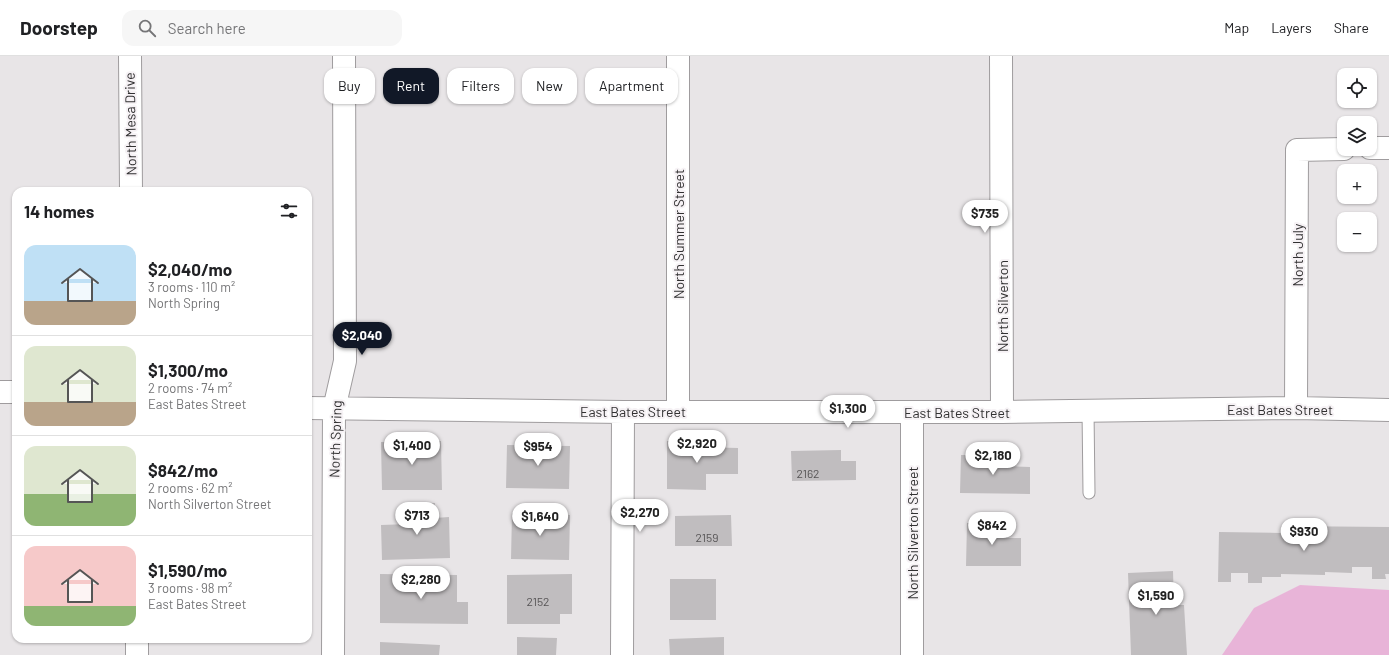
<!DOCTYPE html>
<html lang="en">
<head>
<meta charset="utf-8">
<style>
  :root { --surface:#fff; --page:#f6f6f6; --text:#202124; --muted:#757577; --line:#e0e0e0; --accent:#111827 }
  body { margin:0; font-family:Barlow,sans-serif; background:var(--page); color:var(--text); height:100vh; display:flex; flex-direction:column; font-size:15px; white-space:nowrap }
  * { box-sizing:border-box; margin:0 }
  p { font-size:13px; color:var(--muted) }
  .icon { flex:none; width:22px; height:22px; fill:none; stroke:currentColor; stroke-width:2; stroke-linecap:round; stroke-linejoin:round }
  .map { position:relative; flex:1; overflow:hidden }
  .panel { position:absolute; left:12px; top:131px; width:300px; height:456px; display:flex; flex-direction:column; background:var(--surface); border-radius:12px; box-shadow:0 1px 3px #0004 }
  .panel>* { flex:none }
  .banner { position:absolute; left:324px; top:12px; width:380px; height:36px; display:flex; gap:8px }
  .fabs { position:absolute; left:1337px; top:12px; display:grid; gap:8px }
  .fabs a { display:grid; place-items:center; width:40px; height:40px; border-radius:8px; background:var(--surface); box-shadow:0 1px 3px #0004; font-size:20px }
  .price { position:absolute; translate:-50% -34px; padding:0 9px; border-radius:14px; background:#fff; color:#222; font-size:13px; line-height:26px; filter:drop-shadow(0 1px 2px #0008) }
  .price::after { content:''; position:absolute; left:50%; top:24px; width:12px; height:9px; margin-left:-6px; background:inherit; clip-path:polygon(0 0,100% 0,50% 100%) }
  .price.current { background:var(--accent); color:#fff }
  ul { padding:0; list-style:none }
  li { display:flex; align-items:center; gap:12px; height:100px; padding:0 12px }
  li+li { border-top:1px solid var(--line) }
  li span { display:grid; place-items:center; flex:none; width:112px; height:80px; border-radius:12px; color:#555 }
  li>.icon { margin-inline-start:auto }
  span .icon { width:48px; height:48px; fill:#fffc; stroke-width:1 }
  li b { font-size:17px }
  h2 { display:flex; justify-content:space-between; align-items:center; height:48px; padding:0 12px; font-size:17px }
  .pill { padding:0 14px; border-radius:12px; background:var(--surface); box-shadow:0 1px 3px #0004; font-size:14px; line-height:36px }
  .pill.current { background:var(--accent); color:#fff }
  header { display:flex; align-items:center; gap:24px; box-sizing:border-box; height:56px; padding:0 20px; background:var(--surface); border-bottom:1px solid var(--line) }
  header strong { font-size:19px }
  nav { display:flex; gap:22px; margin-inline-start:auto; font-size:14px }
  .search { width:280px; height:36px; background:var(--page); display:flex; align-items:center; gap:10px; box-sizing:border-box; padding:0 14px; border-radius:12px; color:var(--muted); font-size:15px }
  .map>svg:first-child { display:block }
  .green { fill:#e8b4d8 }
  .building { fill:#c0bdbf }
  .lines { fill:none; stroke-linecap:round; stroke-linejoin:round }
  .service-casing { stroke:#9f9c9e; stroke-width:13 }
  .minor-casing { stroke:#9f9c9e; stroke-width:24 }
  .tertiary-casing { stroke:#9f9c9e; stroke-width:24 }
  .service { stroke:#fff; stroke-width:11 }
  .minor { stroke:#fff; stroke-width:22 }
  .tertiary { stroke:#fff; stroke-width:22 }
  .labels { text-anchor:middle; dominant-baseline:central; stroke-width:4; stroke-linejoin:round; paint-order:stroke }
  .number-label { font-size:12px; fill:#565455 }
  .street-label { font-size:14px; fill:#323132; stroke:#f6f2f5 }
</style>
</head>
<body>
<header>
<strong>Doorstep</strong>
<div class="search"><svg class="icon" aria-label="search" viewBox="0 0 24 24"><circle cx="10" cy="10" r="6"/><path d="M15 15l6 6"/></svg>Search here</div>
<nav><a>Map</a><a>Layers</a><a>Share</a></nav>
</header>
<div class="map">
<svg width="1389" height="599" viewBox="0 0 1389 599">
  <rect width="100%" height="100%" fill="#e8e5e7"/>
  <!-- green -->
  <path class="green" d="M1300,529L1389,534V599H1222L1254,552Z"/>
  <!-- building -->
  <path class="building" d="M441,385L442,434H382L381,386Z
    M667,385H702L701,391L738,392V418H706V434L667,433Z
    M507,389L570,390L569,433L506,432Z
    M841,394V405H856V424L792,425L791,395Z
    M961,399H1003V410L1030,411V438L960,437Z
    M435,447V462L449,461L450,502L382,504L381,469L409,468L408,448Z
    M512,457L570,459L569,504L511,503Z
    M731,459L732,490H675V460Z
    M967,467L1007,468V482H1021V510H966Z
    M1281,470L1389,471V518H1385L1386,523H1372V511H1352V517L1325,516V519L1281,518V521H1262V527H1248V517H1231V526H1218L1219,476L1281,477Z
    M1173,515L1174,549H1184L1187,599H1131L1128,517Z
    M380,518L457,519V546H468V568L380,567Z
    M572,518V558H560V568H507V519Z
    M670,523H716V564H670Z
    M517,581L557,582L556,599H517Z
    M724,581V599H670L669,583Z
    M380,586L440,589L439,599H380Z"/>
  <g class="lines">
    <defs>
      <path id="service" d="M1088,354L1089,437"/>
      <path id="minor" d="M678,0V356
        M1001,0L1002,356
        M1370,92H1389
        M0,336H16
        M308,352L623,356H1002L1296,352L1389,354
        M1296,352L1297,94L1344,93
        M333,599L334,353L345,305L344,0
        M622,599L623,356
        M912,599V356"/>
      <path id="tertiary" d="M130,0L131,135
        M137,599V583"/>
    </defs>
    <!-- service casing -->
    <use href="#service" class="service-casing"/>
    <!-- minor casing -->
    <use href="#minor" class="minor-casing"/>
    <!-- tertiary casing -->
    <use href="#tertiary" class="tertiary-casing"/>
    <!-- service -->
    <use href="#service" class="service"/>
    <!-- minor -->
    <use href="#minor" class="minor"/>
    <!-- tertiary -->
    <use href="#tertiary" class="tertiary"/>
  </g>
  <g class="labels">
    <!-- number labels -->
    <g class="number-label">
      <text x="808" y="417">2162</text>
      <text x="707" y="481">2159</text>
      <text x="538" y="545">2152</text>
    </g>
    <!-- street labels -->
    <g class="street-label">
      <text transform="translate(130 68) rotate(-91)">North Mesa Drive</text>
      <text transform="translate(678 178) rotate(-90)">North Summer Street</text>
      <text transform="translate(1297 199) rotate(-90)">North July</text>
      <text transform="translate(1002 250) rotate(-90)">North Silverton</text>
      <text x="1280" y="353">East Bates Street</text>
      <text x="633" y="355">East Bates Street</text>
      <text x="957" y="356">East Bates Street</text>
      <text transform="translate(335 383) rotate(-88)">North Spring</text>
      <text transform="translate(912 477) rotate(-90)">North Silverton Street</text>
    </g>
  </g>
</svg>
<div class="fabs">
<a><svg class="icon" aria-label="locate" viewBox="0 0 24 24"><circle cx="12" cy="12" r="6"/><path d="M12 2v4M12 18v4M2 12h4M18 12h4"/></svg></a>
<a><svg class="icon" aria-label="layers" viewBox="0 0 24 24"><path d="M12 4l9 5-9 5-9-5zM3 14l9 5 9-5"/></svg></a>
<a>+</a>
<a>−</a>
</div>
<b class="price" style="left:985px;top:178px">$735</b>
<b class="price current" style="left:362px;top:300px">$2,040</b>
<b class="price" style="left:848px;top:373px">$1,300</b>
<b class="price" style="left:697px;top:408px">$2,920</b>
<b class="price" style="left:412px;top:410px">$1,400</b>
<b class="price" style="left:538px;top:411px">$954</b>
<b class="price" style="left:993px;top:420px">$2,180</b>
<b class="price" style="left:640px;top:477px">$2,270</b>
<b class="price" style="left:417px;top:480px">$713</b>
<b class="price" style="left:540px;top:481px">$1,640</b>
<b class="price" style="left:992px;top:490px">$842</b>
<b class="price" style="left:1304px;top:496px">$930</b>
<b class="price" style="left:421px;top:544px">$2,280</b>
<b class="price" style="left:1156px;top:560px">$1,590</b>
<div class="banner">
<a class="pill">Buy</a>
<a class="pill current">Rent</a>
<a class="pill">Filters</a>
<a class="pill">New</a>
<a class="pill">Apartment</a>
</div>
<section class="panel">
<h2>14 homes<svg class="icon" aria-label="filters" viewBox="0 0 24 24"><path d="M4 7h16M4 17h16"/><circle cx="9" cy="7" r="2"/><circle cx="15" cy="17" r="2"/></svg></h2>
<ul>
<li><span style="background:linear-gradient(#bfe0f5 70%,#b9a48a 0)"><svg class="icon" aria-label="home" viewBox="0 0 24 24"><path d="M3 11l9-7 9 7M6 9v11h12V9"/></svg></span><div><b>$2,040/mo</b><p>3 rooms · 110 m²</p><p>North Spring</p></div></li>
<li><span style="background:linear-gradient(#dfe7d0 70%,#b9a48a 0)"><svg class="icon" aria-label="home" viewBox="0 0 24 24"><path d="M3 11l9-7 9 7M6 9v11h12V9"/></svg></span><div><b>$1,300/mo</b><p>2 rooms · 74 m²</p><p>East Bates Street</p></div></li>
<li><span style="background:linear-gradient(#dfe7d0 60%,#8fb573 0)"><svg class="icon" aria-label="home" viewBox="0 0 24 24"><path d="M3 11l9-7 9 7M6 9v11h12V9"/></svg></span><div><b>$842/mo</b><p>2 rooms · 62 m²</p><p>North Silverton Street</p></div></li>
<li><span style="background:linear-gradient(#f6c9c9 75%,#8fb573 0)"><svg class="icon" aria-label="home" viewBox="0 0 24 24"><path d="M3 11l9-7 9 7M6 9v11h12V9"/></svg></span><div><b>$1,590/mo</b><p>3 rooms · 98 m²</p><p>East Bates Street</p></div></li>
</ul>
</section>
</div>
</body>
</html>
